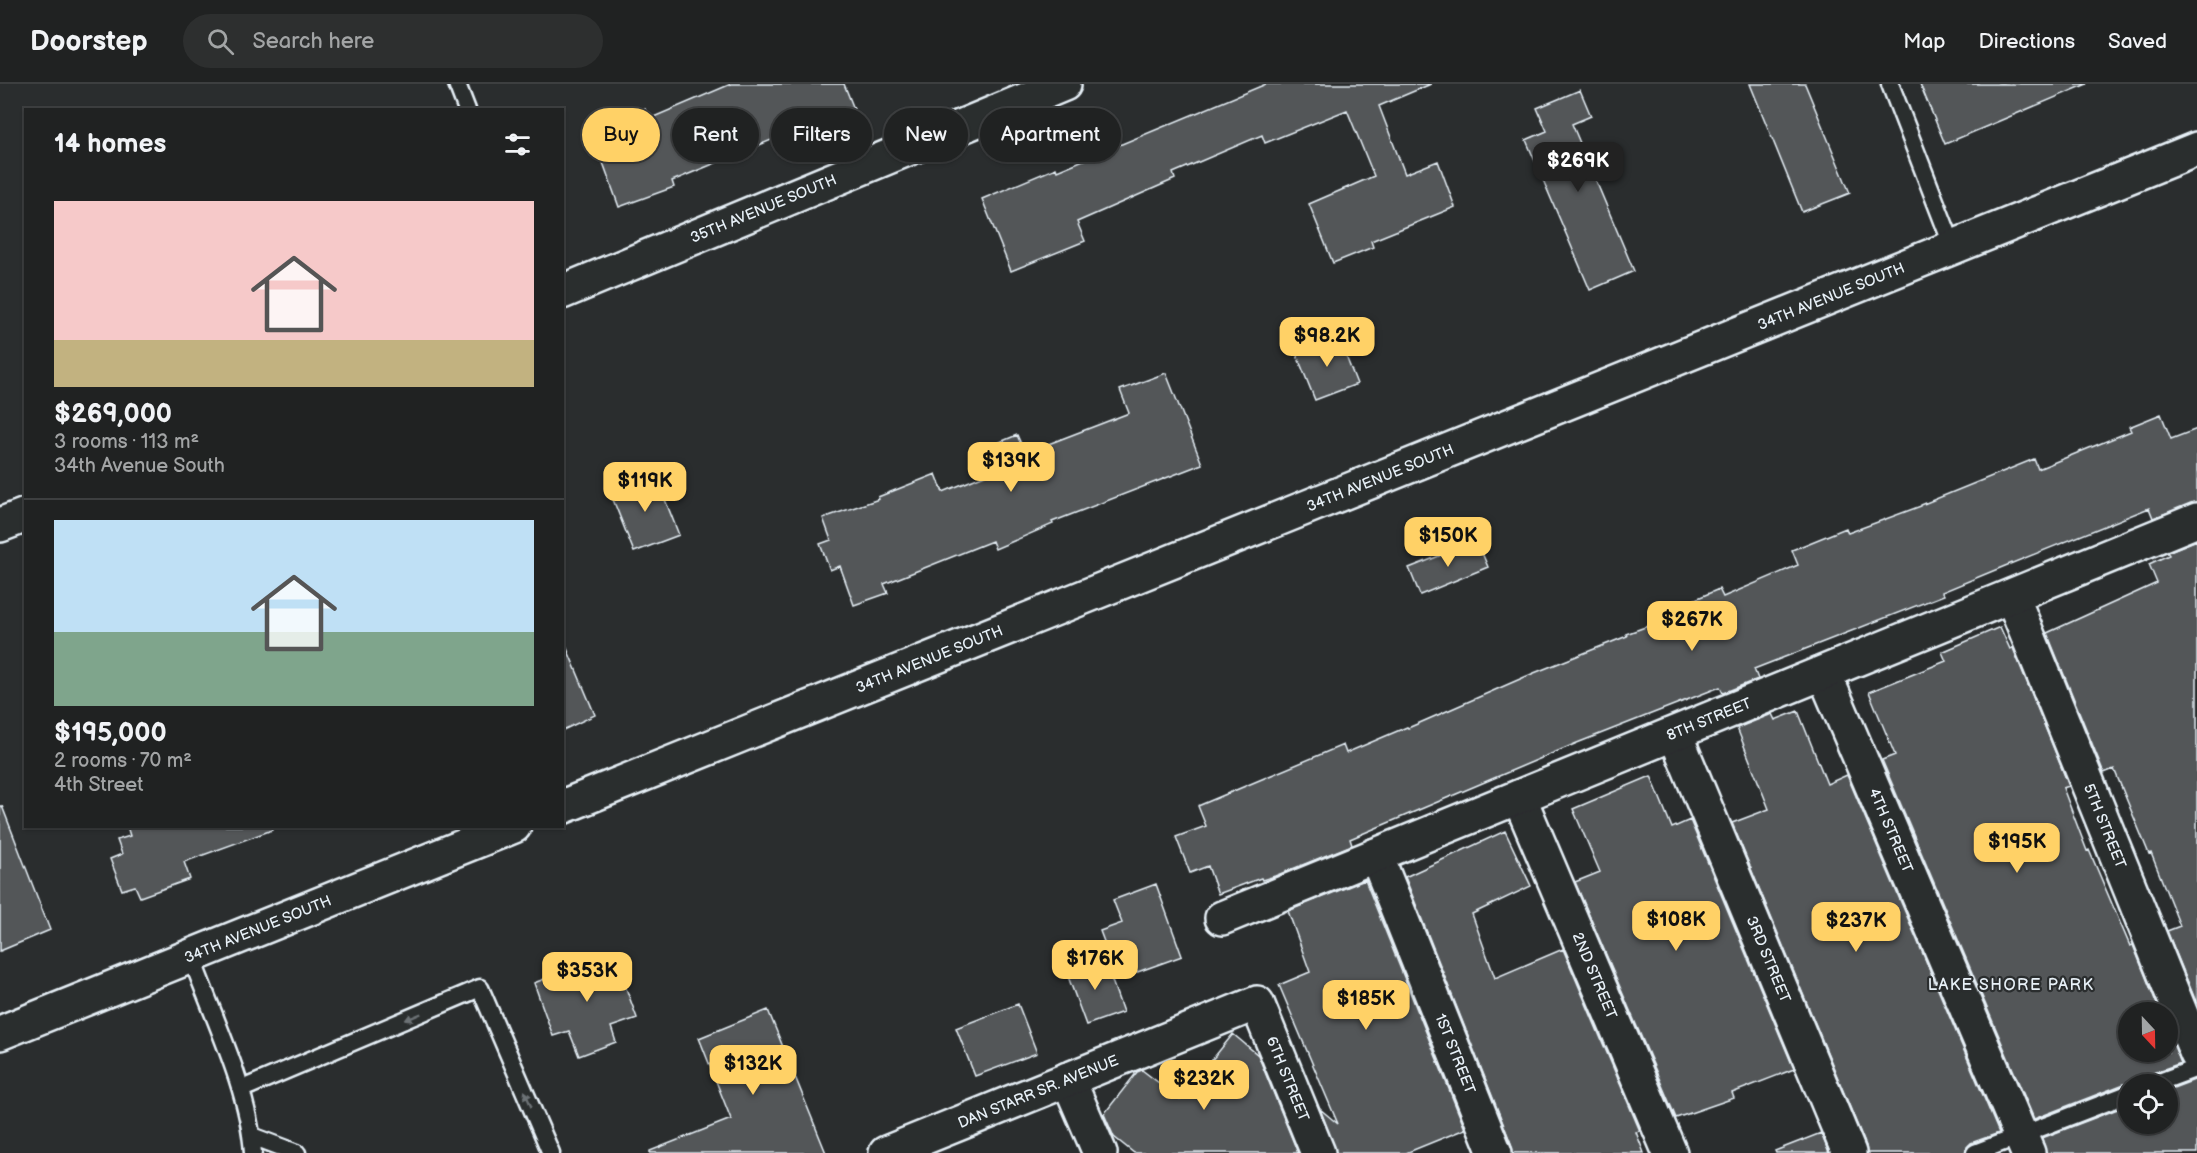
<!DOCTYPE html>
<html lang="en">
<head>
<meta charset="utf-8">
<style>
  :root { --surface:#202222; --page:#2d2f2f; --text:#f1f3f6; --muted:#a2a4a5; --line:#3d3f40; --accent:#ffd166 }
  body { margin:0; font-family:"Balsamiq Sans",sans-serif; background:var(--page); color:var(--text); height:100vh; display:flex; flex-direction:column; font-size:22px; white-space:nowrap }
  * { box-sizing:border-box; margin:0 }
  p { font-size:20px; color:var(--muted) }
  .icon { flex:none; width:33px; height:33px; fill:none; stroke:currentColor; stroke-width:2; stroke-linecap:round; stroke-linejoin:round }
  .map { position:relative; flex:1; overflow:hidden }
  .sheet { position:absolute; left:24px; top:24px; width:540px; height:720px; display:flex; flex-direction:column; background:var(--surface); border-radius:0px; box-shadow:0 2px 4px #0004,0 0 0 2px var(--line) }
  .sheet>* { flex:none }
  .guide { position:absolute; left:582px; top:24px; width:570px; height:54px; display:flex; gap:12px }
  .needle { width:39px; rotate:158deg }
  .tools { position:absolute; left:2118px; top:918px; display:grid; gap:12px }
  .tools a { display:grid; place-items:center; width:60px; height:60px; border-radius:50%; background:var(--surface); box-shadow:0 2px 4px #0004,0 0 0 2px var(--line); font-size:30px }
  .price { position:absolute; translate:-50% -51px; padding:0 14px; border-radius:12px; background:var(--accent); color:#111; font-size:20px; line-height:39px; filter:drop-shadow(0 2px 3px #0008) }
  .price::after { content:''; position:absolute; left:50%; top:36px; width:18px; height:14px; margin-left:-9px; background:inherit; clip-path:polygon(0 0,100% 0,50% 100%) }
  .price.on { background:#222; color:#fff }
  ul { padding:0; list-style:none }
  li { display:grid; align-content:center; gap:12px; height:318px; padding:0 30px }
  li+li { border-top:2px solid var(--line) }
  li span { display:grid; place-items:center; height:186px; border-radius:0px; color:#555 }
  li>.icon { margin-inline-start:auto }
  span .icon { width:108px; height:108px; fill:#fffc; stroke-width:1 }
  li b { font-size:26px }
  h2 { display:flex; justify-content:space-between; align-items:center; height:72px; padding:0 30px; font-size:26px }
  .chip { padding:0 21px; border-radius:27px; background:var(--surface); box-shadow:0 2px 4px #0004,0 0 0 2px var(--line); font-size:21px; line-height:54px }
  .chip.on { background:var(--accent); color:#111 }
  header { display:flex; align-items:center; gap:36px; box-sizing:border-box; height:84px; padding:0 30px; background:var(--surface); border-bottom:2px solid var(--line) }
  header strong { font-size:28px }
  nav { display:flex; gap:33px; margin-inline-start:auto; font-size:21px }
  .search { width:420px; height:54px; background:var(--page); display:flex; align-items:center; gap:15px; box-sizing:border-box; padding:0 21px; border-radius:33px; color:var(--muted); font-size:22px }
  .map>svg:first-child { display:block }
  .building { fill:#535759; stroke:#e8f1f8; stroke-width:1.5 }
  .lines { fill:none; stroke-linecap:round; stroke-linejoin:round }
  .lane-casing { stroke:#e8f1f8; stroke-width:21 }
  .street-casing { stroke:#e8f1f8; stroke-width:38 }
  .lane { stroke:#2a2d2e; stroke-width:16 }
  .street { stroke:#2a2d2e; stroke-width:33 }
  .oneway { fill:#6c7275 }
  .labels { text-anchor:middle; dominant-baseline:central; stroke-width:4.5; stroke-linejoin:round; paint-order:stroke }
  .street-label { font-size:15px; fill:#e8f1f8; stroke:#2a2d2e }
  .neighbourhood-label { font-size:16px; letter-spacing:1.5px; fill:#e8f1f8; stroke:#2a2d2e }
</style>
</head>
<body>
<header>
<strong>Doorstep</strong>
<div class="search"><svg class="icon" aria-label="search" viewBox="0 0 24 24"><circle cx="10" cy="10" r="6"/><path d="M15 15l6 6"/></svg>Search here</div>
<nav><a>Map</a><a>Directions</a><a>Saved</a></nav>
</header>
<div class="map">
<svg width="2197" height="1069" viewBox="0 0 2197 1069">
  <rect width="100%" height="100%" fill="#2a2d2e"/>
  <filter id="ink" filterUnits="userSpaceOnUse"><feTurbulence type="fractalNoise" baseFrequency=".0167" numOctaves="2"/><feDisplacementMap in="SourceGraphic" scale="12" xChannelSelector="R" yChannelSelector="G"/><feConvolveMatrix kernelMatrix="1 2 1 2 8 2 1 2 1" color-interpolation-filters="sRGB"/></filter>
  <g filter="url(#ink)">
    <!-- building -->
    <path class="building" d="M731,0H844L854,25L799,46L798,45L672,97L674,103L619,123L591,45L645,25L649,35Z
      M1266,0H1431L1379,22L1405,90L1438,77L1455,123L1371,157L1373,163L1333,179L1309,120L1374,92L1347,26L1265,59L1262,51L1173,89L1175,95L1077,138L1085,157L1011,187L982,115L1056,84L1057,87Z
      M1750,0H1805L1850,109L1802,128Z
      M1920,0H2087L1945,60Z
      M1580,6L1591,32L1572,40L1634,187L1590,206L1526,56L1547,47L1537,24Z
      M1338,252L1357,300L1315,316L1296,269Z
      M1166,289L1202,380L1052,438L1053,440L995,465L992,457L884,500L888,509L854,521L840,482L830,486L820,460L831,456L823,434L879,415L878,413L936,390L943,408L997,386L988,363L1017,351L1025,369L1129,329L1120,306Z
      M2161,330L2171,355L2197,345V418L2153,434L2149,424L2005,482L1942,508L1944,511L1754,585L1758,595L1723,609L1720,603L1577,659L1350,755L1352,761L1275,792L1262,796L1261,794L1218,810L1208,782L1190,789L1176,753L1206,742L1198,722L1343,661L1346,669L1407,643L1408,644L1534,589L1627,552L1626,550L1673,533L1670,526L1719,505L1723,513L1798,481L1792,466L1846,444L1848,449L1921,422V421L2034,375L2038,385L2131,347L2129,343Z
      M655,390L679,451L634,468L610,408Z
      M2197,456V920L2167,847L2180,842L2151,769L2149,770L2114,685L2104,689L2047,549L2157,499L2149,480L2169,471L2167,468Z
      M1477,457L1488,483L1420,511L1409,484Z
      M2000,543L2010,565L2013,564L2069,702L2063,704L2087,767L2089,766L2130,862L2133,861L2160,928H2128V968H2168V947L2181,979L2150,990L2146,994L2144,1000H2124L2034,1035L1882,676L1895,671L1869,608L1946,577L1942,568Z
      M563,555L595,631L563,646Z
      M1798,627L1827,700L1847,691L1999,1049L1971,1059L1967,1063L1965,1069H1867L1866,1062L1732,739L1769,725L1737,644L1772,630L1775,636Z
      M1651,692L1672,744L1690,736L1794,985L1732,1009L1734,1014L1676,1034L1575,798L1600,788L1573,725Z
      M0,722H2L50,846L0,867Z
      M127,742H271L272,746L184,778L190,795L140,813L135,802L122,806L110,775L122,770L117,756L130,752Z
      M1505,747L1531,802L1472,830L1495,894L1563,865L1640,1047L1636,1048L1644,1069H1513L1512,1062L1405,793Z
      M1365,796L1465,1045L1406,1069H1336L1320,1025L1338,1040L1279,901L1310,888L1288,827Z
      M1156,800L1182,872L1118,895L1100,847L1122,839L1113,816Z
      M613,869L637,934L611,943L616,958L579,972L569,947L553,952L534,899Z
      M1104,874L1123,928L1086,941L1066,887Z
      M1018,920L1037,969L975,992L956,944Z
      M768,926L826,1069H650V1067L731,1035L699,954Z
      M1233,950L1258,971L1298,1069H1134L1114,1053L1104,1030L1137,988L1142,986L1180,1015Z
      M2197,995V1069H2046L2042,1054L2128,1021V1040H2168V1006Z
      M1821,1049L1829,1069H1776L1775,1067Z"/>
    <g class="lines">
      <defs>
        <path id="lane" d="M457,0L467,26
          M1890,0L1953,163
          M191,872C213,933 249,1005 253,1069
          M2154,1000L2197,984
          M242,1005L480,904L551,1069
          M252,1052L297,1069
          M1975,1069L2128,1010"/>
        <g id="street">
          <path id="s1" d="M562,208L1064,0"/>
          <path d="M0,441L26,431"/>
          <path id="s2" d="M2012,512L2197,970"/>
          <path id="s3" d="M1824,589L2028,1069"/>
          <path id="s4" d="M1675,650L1849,1069"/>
          <path id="s5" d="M1519,713L1670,1069"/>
          <path id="s6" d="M562,723L2197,65"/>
          <path id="s7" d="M1376,771L1495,1069"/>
          <path id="s8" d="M1222,834L2197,436"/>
          <path id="s9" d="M0,949L514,742"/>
          <path d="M1068,995L1100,1069"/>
          <path id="s10" d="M886,1069L1257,919L1318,1069"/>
        </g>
      </defs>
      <!-- lane casing -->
      <use href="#lane" class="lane-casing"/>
      <!-- street casing -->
      <use href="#street" class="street-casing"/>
      <!-- lane -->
      <use href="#lane" class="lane"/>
      <!-- street -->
      <use href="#street" class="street"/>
    </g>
    <!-- one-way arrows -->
    <defs><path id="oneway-solid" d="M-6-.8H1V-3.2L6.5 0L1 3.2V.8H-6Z" transform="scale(1.5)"/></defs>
    <g class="oneway">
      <use href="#oneway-solid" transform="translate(413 933) rotate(157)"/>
      <use href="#oneway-solid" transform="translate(528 1015) rotate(-113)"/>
    </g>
  </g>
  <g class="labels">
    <!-- street labels -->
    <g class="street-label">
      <text stroke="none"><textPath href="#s1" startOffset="218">35TH AVENUE SOUTH</textPath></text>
      <text stroke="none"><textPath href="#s6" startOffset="1368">34TH AVENUE SOUTH</textPath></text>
      <text stroke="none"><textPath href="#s6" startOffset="882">34TH AVENUE SOUTH</textPath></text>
      <text stroke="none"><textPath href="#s6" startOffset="396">34TH AVENUE SOUTH</textPath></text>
      <text stroke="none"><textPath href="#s8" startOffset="526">8TH STREET</textPath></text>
      <text stroke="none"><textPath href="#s2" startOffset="248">5TH STREET</textPath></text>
      <text stroke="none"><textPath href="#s3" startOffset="171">4TH STREET</textPath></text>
      <text stroke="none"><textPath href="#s9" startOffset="278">34TH AVENUE SOUTH</textPath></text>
      <text stroke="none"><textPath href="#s4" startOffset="244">3RD STREET</textPath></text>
      <text stroke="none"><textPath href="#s5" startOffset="194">2ND STREET</textPath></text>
      <text stroke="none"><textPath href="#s7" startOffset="214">1ST STREET</textPath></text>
      <text stroke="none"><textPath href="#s10" startOffset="482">6TH STREET</textPath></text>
      <text stroke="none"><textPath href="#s10" startOffset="164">DAN STARR SR. AVENUE</textPath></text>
    </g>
    <!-- neighbourhood labels -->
    <g class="neighbourhood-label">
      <text x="2011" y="901">LAKE SHORE PARK</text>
    </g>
  </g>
</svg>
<div class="tools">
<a><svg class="needle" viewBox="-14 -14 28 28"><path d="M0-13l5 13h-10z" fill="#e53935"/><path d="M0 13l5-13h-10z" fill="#a2a4a5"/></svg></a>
<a><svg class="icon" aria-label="locate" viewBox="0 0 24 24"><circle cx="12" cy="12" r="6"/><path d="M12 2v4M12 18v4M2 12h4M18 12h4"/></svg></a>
</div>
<b class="price on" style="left:1578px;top:109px">$269K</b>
<b class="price" style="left:1327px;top:284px">$98.2K</b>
<b class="price" style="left:1011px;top:409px">$139K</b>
<b class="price" style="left:645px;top:429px">$119K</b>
<b class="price" style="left:1448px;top:484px">$150K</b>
<b class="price" style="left:1692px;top:568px">$267K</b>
<b class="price" style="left:2017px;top:790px">$195K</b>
<b class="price" style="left:1676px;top:868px">$108K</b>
<b class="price" style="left:1856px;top:869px">$237K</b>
<b class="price" style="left:1095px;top:907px">$176K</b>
<b class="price" style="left:587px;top:919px">$353K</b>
<b class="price" style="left:1366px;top:947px">$185K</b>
<b class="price" style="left:753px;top:1012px">$132K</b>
<b class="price" style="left:1204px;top:1027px">$232K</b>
<div class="guide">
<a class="chip on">Buy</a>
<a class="chip">Rent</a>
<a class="chip">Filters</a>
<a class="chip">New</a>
<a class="chip">Apartment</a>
</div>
<section class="sheet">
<h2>14 homes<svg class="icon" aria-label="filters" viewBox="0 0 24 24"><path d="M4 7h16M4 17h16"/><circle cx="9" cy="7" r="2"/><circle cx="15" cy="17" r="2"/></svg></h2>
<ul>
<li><span style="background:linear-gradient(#f6c9c9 75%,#c2b280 0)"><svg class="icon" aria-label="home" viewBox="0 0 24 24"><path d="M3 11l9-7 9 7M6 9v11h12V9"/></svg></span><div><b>$269,000</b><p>3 rooms · 113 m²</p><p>34th Avenue South</p></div></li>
<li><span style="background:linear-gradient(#bfe0f5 60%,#7fa58c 0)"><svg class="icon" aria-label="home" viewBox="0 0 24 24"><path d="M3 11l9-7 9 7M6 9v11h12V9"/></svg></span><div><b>$195,000</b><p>2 rooms · 70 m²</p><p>4th Street</p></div></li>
</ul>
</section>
</div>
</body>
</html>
